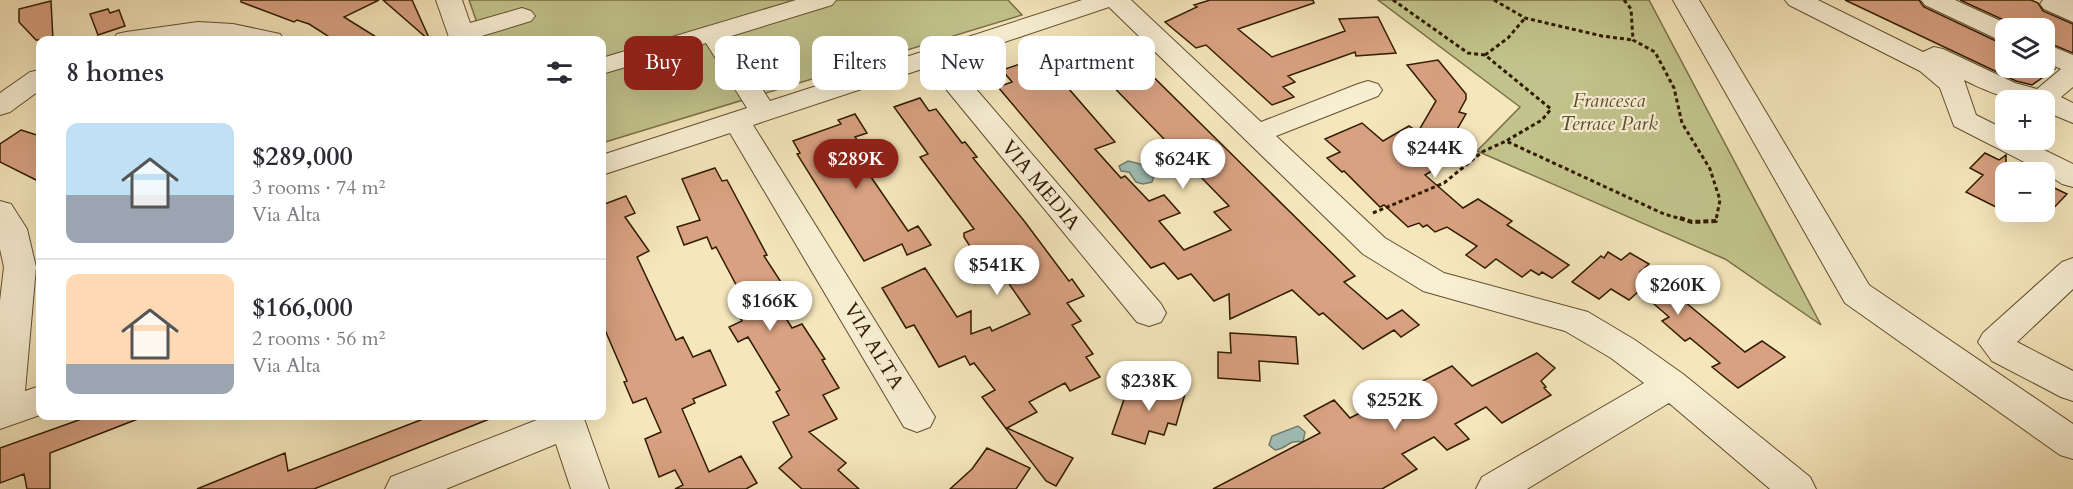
<!DOCTYPE html>
<html lang="en">
<head>
<meta charset="utf-8">
<style>
  :root { --surface:#fff; --page:#f7f7f7; --text:#2b2b33; --muted:#7c7c81; --line:#e1e1e2; --accent:#8f2418 }
  body { margin:0; font-family:Cardo,serif; background:var(--page); color:var(--text); height:100vh; display:flex; flex-direction:column; font-size:22px; white-space:nowrap }
  * { box-sizing:border-box; margin:0 }
  p { font-size:20px; color:var(--muted) }
  .icon { flex:none; width:33px; height:33px; fill:none; stroke:currentColor; stroke-width:2; stroke-linecap:round; stroke-linejoin:round }
  .map { position:relative; flex:1; overflow:hidden }
  .sheet { position:absolute; left:36px; top:36px; width:570px; height:384px; display:flex; flex-direction:column; background:var(--surface); border-radius:12px; box-shadow:0 6px 24px #0002 }
  .sheet>* { flex:none }
  .guide { position:absolute; left:624px; top:36px; width:570px; height:54px; display:flex; gap:12px }
  .fabs { position:absolute; left:1995px; top:18px; display:grid; gap:12px }
  .fabs a { display:grid; place-items:center; width:60px; height:60px; border-radius:12px; background:var(--surface); box-shadow:0 6px 24px #0002; font-size:30px }
  .price { position:absolute; translate:-50% -51px; padding:0 14px; border-radius:21px; background:#fff; color:#222; font-size:20px; line-height:39px; filter:drop-shadow(0 2px 3px #0008) }
  .price::after { content:''; position:absolute; left:50%; top:36px; width:18px; height:14px; margin-left:-9px; background:inherit; clip-path:polygon(0 0,100% 0,50% 100%) }
  .price.current { background:var(--accent); color:#fff }
  ul { padding:0; list-style:none }
  li { display:flex; align-items:center; gap:18px; height:150px; padding:0 30px }
  li+li { border-top:2px solid var(--line) }
  li span { display:grid; place-items:center; flex:none; width:168px; height:120px; border-radius:12px; color:#555 }
  li>.icon { margin-inline-start:auto }
  span .icon { width:72px; height:72px; fill:#fffc; stroke-width:1 }
  li b { font-size:26px }
  h2 { display:flex; justify-content:space-between; align-items:center; height:72px; padding:0 30px; font-size:26px }
  .chip { padding:0 21px; border-radius:12px; background:var(--surface); box-shadow:0 6px 24px #0002; font-size:21px; line-height:54px }
  .chip.current { background:var(--accent); color:#fff }
  .map>svg:first-child { display:block }
  .green { fill:#c2c38c; stroke:#7a7046; stroke-width:1.5 }
  .water { fill:#9fbeb8; stroke:#737d6e; stroke-width:1.5 }
  .building { fill:#d8a181; stroke:#321c00; stroke-width:1.5; fill-rule:evenodd }
  .lines { fill:none; stroke-linecap:round; stroke-linejoin:round }
  .minor-casing { stroke:#634e2f; stroke-width:2 }
  .path-far1 { stroke:#321c00; stroke-width:3; stroke-dasharray:4 3; stroke-linecap:butt }
  .path { stroke:#321c00; stroke-width:4; stroke-dasharray:5 3; stroke-linecap:butt }
  .minor { fill:#f8efd3; fill-rule:evenodd }
  .labels { text-anchor:middle; dominant-baseline:central; stroke-width:4.5; stroke-linejoin:round; paint-order:stroke }
  .park-label { font-size:20px; font-style:italic; fill:#5d4e2a; stroke:#f8efd3 }
  .street-label { font-size:20px; fill:#321c00; stroke:#f8efd3 }
</style>
</head>
<body>
<div class="map">
<svg width="2073" height="489" viewBox="0 0 2073 489">
  <rect width="100%" height="100%" fill="#f5e6bb"/>
  <filter id="stains"><feTurbulence type="fractalNoise" baseFrequency=".00333" numOctaves="4"/><feColorMatrix values="0 0 0 0 .2 0 0 0 0 .09 0 0 0 0 .02 0 0 0 .5 -.17"/></filter>
  <radialGradient id="worn" r=".72"><stop offset=".6" stop-color="#630" stop-opacity="0"/><stop offset="1" stop-color="#630" stop-opacity=".3"/></radialGradient>
  <!-- green -->
  <path class="green" d="M469,0H1008L1022,15L602,143V40H483Z
    M1378,0H1649L1821,325L1725,259L1477,151L1520,107Z"/>
  <!-- water -->
  <path class="water" d="M1128,161C1139,163 1147,166 1154,175L1152,182L1143,184L1136,182L1129,172L1121,171L1119,166Z
    M1298,426L1305,432L1303,442C1287,439 1288,449 1275,450L1269,445L1272,436Z"/>
  <!-- building -->
  <path class="building" d="M241,0H379L344,17L381,40H331L328,36L309,24L297,20L294,22L241,2Z
    M383,0H412L430,40H429Z
    M1210,0H1313L1314,3L1238,29L1272,57L1345,31L1339,19L1378,17L1396,53L1356,56L1355,52L1288,76L1295,82L1283,87L1294,97L1272,105L1206,45L1196,48L1165,22L1197,7L1194,5Z
    M1845,0H1919L1924,7L1996,41L2006,43V68H2044V64L2055,69L2032,85L2016,81Z
    M1960,0H2031L2038,3L2043,11L2073,24V53L2044,41V28H2018L2017,26Z
    M51,1L53,40H36L19,22V9Z
    M108,9L110,13L119,10L125,26L98,35L90,14Z
    M1107,41L1116,47L1121,45L1355,276L1344,282L1387,319L1402,310L1419,325L1401,337L1394,330L1363,349L1323,313L1319,315L1292,290L1230,319L1229,294L1214,301L1191,274L1178,279L1164,263L1151,268L998,87L1012,82L1002,70L1038,58L1047,68L1091,53L1086,48ZM1096,69L1229,206L1214,212L1231,230L1184,250L1159,221L1180,213L1164,195L1149,201L1125,176L1121,178L1095,149L1115,142L1062,81Z
    M1438,60L1466,94V99L1459,112L1466,114L1452,138L1469,150L1425,175L1463,208L1478,199L1512,221L1507,225L1569,265L1552,278L1542,272L1539,275L1531,270L1522,277L1496,259L1485,268L1466,255L1477,246L1447,227L1435,232L1427,225L1423,227L1419,223L1408,227L1384,205L1380,207L1344,171L1342,172L1327,158L1340,152L1325,139L1362,123L1383,141L1409,126L1418,132L1436,101L1407,65Z
    M920,98L929,111L936,109L962,143L965,142L977,157L973,158L1025,222L1069,281L1072,279L1084,296L1067,303L1081,321L1072,325L1093,354L1086,357L1100,377L1070,391L1065,383L1029,402L1037,412L1007,428L1073,458L1056,486L1046,481L982,397L995,390L974,363L970,365L965,356L939,367L914,325L906,328L882,288L925,268L957,317L971,311V334L990,327L992,331L1030,314L989,255L978,259L964,237V233L974,229L920,157L928,154L894,107Z
    M855,114L867,133L855,137L882,173L871,177L908,231L918,226L931,245L907,255L902,244L864,261L797,154L800,153L793,141L841,124L838,120Z
    M21,130L40,136V182L0,162V144Z
    M1985,153L1999,160L2006,155V212L1966,192L1983,175L1970,168Z
    M715,168L722,181L727,180L767,255L764,256L788,293L774,299L792,328L802,324L825,359L822,360L839,388L823,395L837,419L809,432L846,463L838,470L859,489H802L779,468L792,457L773,422L789,415L776,392L780,390L748,337L738,342L729,327L742,321L729,299L741,294L716,247L712,249L707,237L684,245L677,227L700,220L682,179Z
    M2044,183L2067,194L2044,218Z
    M626,196L635,213L625,217L649,251L637,257L676,340L683,337L693,357L710,350L726,385L693,399L695,403L682,409L709,472L741,456L757,483L746,489H675L683,485L675,470L659,477L645,439L661,432L646,398L633,403L624,382L627,381L602,323V205Z
    M1608,252L1621,260L1630,253L1649,264L1640,272L1672,291L1745,352L1762,341L1785,357L1738,388L1712,367L1720,363L1690,338L1685,341L1662,321L1669,317L1639,291L1629,300L1611,289L1599,299L1572,282L1601,256L1604,258Z
    M1230,333L1296,337L1298,364L1259,361L1260,381L1218,378V352L1231,353Z
    M1537,353L1555,368L1541,381L1546,387L1544,388L1551,395L1502,423L1486,407L1455,424L1469,439L1447,450L1434,437L1402,454L1417,469L1382,489H1213L1320,433L1304,416L1334,400L1350,418L1452,366L1472,386Z
    M1160,380L1187,387L1176,425L1168,423L1164,435L1149,431L1145,444L1112,434L1128,388L1155,395Z
    M90,416L143,417L50,453V489H27L24,474L0,483V448Z
    M431,416H497L314,489H197L285,453L288,471Z
    M987,448L1030,468L1016,489H950L972,469Z"/>
  <g class="lines">
    <defs>
      <path id="minor" d="M436,0H462L470,23L522,8L531,11L535,16L531,21L475,38L476,40H450Z
        M796,0H836L832,5L728,37L770,101L1082,0H1131L1261,122L1358,84L1368,81L1378,84L1382,90L1378,96L1276,136L1385,238L1444,273L1588,312L1635,340L1683,374L1810,477L1816,489H1770L1669,403L1527,489H1476L1482,477L1644,383L1611,358L1565,331L1423,291L1363,254L1109,7L951,60L1161,304L1166,313L1161,322L1149,326L1137,322L928,67L753,125L935,417L930,427L917,432L904,427L730,133L602,175V155L747,108L706,43L602,74V58Z
        M1673,0H1699L1869,285L2073,424V459L2060,455L1845,303Z
        M1785,0H1818L1923,52L1934,47L1943,49L2015,83L2037,89L2061,69L2044,61V43L2073,55V87L2061,97L2073,103V123L2044,111V100C2007,100 1997,96 1964,80L1976,115L2006,130V140H2024L2073,164V187L2062,184L2044,172L1954,126L1940,88L1920,71L1789,5Z
        M1921,0H1955L2016,28H2006V41L1997,39L1925,5Z
        M2043,0H2073V22L2044,9L2040,4Z
        M198,22L233,24L280,34L284,40L198,38L170,40H113L117,34L126,32Z
        M40,70V90L10,112L0,115V93L30,72Z
        M0,201L11,204L27,229L36,267L25,391L40,386V415L0,429V301L4,267L0,249Z
        M2073,258V289L2017,342L2073,371V401L2061,397L1992,361L1978,342L1983,333L2062,262Z
        M547,416H583L609,489H571L556,444L446,489H385L391,477Z"/>
    </defs>
    <!-- minor casing -->
    <use href="#minor" class="minor-casing"/>
    <!-- path-far1 -->
    <path class="path-far1" d="M1393,0L1468,53L1485,55L1551,109L1542,120L1506,141L1664,214L1685,220
      M1494,0L1525,18L1602,36L1633,40
      M1624,0L1631,9L1633,40L1655,52L1674,88L1682,123L1710,169L1720,200L1716,220
      M1485,55L1508,38L1525,18
      M1373,213L1444,183L1482,152L1506,141"/>
    <!-- path -->
    <path class="path" d="M1680,218L1692,222L1716,221V218"/>
    <!-- minor -->
    <use href="#minor" class="minor"/>
  </g>
  <g class="labels">
    <!-- park labels -->
    <g class="park-label">
      <text x="1609" y="100">Francesca<tspan x="1609" dy="23">Terrace Park</tspan></text>
    </g>
    <!-- street labels -->
    <g class="street-label">
      <text transform="translate(1041 185) rotate(50)">VIA MEDIA</text>
      <text transform="translate(874 346) rotate(59)">VIA ALTA</text>
    </g>
  </g>
  <rect width="100%" height="100%" filter="url(#stains)"/>
  <rect width="100%" height="100%" fill="url(#worn)"/>
</svg>
<div class="fabs">
<a><svg class="icon" aria-label="layers" viewBox="0 0 24 24"><path d="M12 4l9 5-9 5-9-5zM3 14l9 5 9-5"/></svg></a>
<a>+</a>
<a>−</a>
</div>
<b class="price" style="left:1435px;top:179px">$244K</b>
<b class="price current" style="left:856px;top:190px">$289K</b>
<b class="price" style="left:1183px;top:190px">$624K</b>
<b class="price" style="left:997px;top:296px">$541K</b>
<b class="price" style="left:1678px;top:316px">$260K</b>
<b class="price" style="left:770px;top:332px">$166K</b>
<b class="price" style="left:1149px;top:412px">$238K</b>
<b class="price" style="left:1395px;top:431px">$252K</b>
<div class="guide">
<a class="chip current">Buy</a>
<a class="chip">Rent</a>
<a class="chip">Filters</a>
<a class="chip">New</a>
<a class="chip">Apartment</a>
</div>
<section class="sheet">
<h2>8 homes<svg class="icon" aria-label="filters" viewBox="0 0 24 24"><path d="M4 7h16M4 17h16"/><circle cx="9" cy="7" r="2"/><circle cx="15" cy="17" r="2"/></svg></h2>
<ul>
<li><span style="background:linear-gradient(#bfe0f5 60%,#9aa5b1 0)"><svg class="icon" aria-label="home" viewBox="0 0 24 24"><path d="M3 11l9-7 9 7M6 9v11h12V9"/></svg></span><div><b>$289,000</b><p>3 rooms · 74 m²</p><p>Via Alta</p></div></li>
<li><span style="background:linear-gradient(#ffd9b3 75%,#9aa5b1 0)"><svg class="icon" aria-label="home" viewBox="0 0 24 24"><path d="M3 11l9-7 9 7M6 9v11h12V9"/></svg></span><div><b>$166,000</b><p>2 rooms · 56 m²</p><p>Via Alta</p></div></li>
</ul>
</section>
</div>
</body>
</html>
